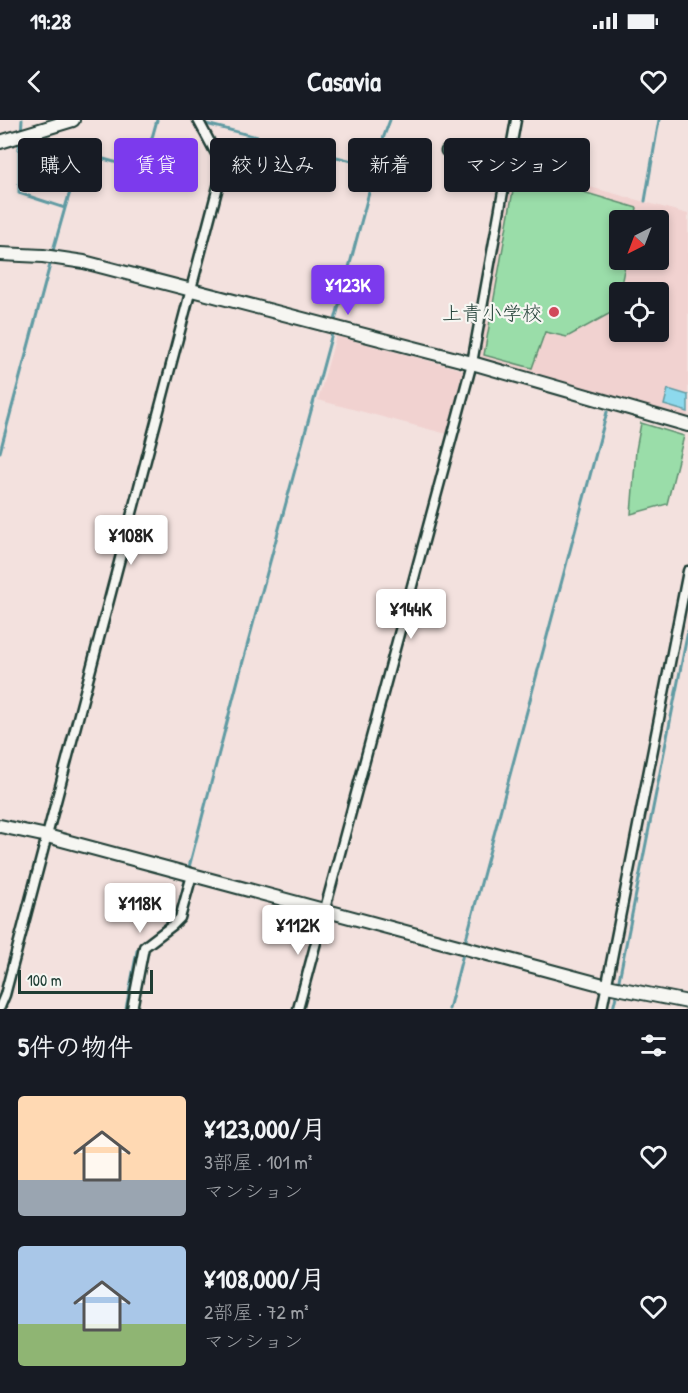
<!DOCTYPE html>
<html lang="ja">
<head>
<meta charset="utf-8">
<style>
  :root { --surface:#171b24; --page:#20242c; --text:#f1f3f6; --muted:#9ea1a6; --accent:#7c3aed }
  body { margin:0; font-family:"Patrick Hand","Klee One",sans-serif; background:var(--page); color:var(--text); height:100vh; display:flex; flex-direction:column; font-size:22px; white-space:nowrap }
  * { box-sizing:border-box; margin:0 }
  p { font-size:20px; color:var(--muted) }
  .icon { flex:none; width:33px; height:33px; fill:none; stroke:currentColor; stroke-width:2; stroke-linecap:round; stroke-linejoin:round }
  .map { position:relative; height:889px; overflow:hidden }
  .drawer { display:flex; flex-direction:column; background:var(--surface); flex:1 }
  .drawer>* { flex:none }
  .hud { position:absolute; left:18px; top:18px; width:652px; height:54px; display:flex; gap:12px }
  .needle { width:39px; rotate:222deg }
  .buttons { position:absolute; left:609px; top:90px; display:grid; gap:12px }
  .buttons a { display:grid; place-items:center; width:60px; height:60px; border-radius:6px; background:var(--surface); box-shadow:0 3px 9px #0003; font-size:30px }
  .scale { position:absolute; left:18px; bottom:15px; width:135px; box-sizing:border-box; padding-left:6px; border:3px solid #1f3d34; border-top:0; font-size:16px; line-height:21px; white-space:nowrap; color:#1f3d34; -webkit-text-stroke:4px #f6f6f2; paint-order:stroke }
  .price { position:absolute; translate:-50% -51px; padding:0 14px; border-radius:6px; background:#fff; color:#222; font-size:20px; line-height:39px; filter:drop-shadow(0 2px 3px #0008) }
  .price::after { content:''; position:absolute; left:50%; top:36px; width:18px; height:14px; margin-left:-9px; background:inherit; clip-path:polygon(0 0,100% 0,50% 100%) }
  .price.on { background:var(--accent); color:#fff }
  ul { padding:0; list-style:none }
  li { display:flex; align-items:center; gap:18px; height:150px; padding:0 18px }
  li span { display:grid; place-items:center; flex:none; width:168px; height:120px; border-radius:6px; color:#555 }
  li>.icon { margin-inline-start:auto }
  span .icon { width:72px; height:72px; fill:#fffc; stroke-width:1 }
  li b { font-size:26px }
  h2 { display:flex; justify-content:space-between; align-items:center; height:72px; padding:0 18px; font-size:26px }
  .chip { padding:0 21px; border-radius:6px; background:var(--surface); box-shadow:0 3px 9px #0003; font-size:21px; line-height:54px }
  .chip.on { background:var(--accent); color:#fff }
  .status { display:flex; justify-content:space-between; align-items:center; height:42px; padding:0 30px; background:var(--surface); direction:ltr }
  .status svg { height:16px; fill:currentColor }
  header { display:flex; justify-content:space-between; align-items:center; height:78px; padding:0 18px; background:var(--surface); font-size:27px; font-weight:800 }
  .map>svg:first-child { display:block }
  .built { fill:#f1d2d0; fill-rule:evenodd }
  .green { fill:#9adda9; stroke:#5c8d6e; stroke-width:1.5 }
  .water { fill:#8dd9ed; stroke:#619ba3; stroke-width:1.5 }
  .lines { fill:none; stroke-linecap:round; stroke-linejoin:round }
  .stream { stroke:#619ba3; stroke-width:3 }
  .street-casing { stroke:#1f3d34; stroke-width:13 }
  .secondary-casing { stroke:#1f3d34; stroke-width:16 }
  .street { stroke:#f6f6f2; stroke-width:8 }
  .secondary { stroke:#f6f6f2; stroke-width:12 }
  .poi-dot { fill:#d1495b; stroke:#f6f6f2; stroke-width:2 }
  .labels { text-anchor:middle; dominant-baseline:central; stroke-width:4.5; stroke-linejoin:round; paint-order:stroke }
  .poi-label { font-size:20px; fill:#1f3d34; stroke:#f6f6f2; text-anchor:end }
</style>
</head>
<body>
<div class="status"><b>19:28</b><svg viewBox="0 0 49 12"><path d="M0 12V9h3v3zM5 12V6h3v6zM10 12V3h3v9zM15 12V0h3v12zM26 1h20v11H26zM47 4h2v5h-2z"/></svg></div>
<header><svg class="icon" aria-label="back" viewBox="0 0 24 24"><path d="M15 5l-7 7 7 7"/></svg>Casavia<svg class="icon" aria-label="heart" viewBox="0 0 24 24"><path d="M12 20l-8-8c-3-5 5-10 8-4 3-6 11-1 8 4z"/></svg></header>
<div class="map">
<svg width="688" height="889" viewBox="0 0 688 889">
  <rect width="100%" height="100%" fill="#f3e1de"/>
  <filter id="ink" filterUnits="userSpaceOnUse"><feTurbulence type="fractalNoise" baseFrequency=".0167" numOctaves="2"/><feDisplacementMap in="SourceGraphic" scale="12" xChannelSelector="R" yChannelSelector="G"/><feConvolveMatrix kernelMatrix="1 2 1 2 8 2 1 2 1" color-interpolation-filters="sRGB"/></filter>
  <g filter="url(#ink)">
    <!-- built -->
    <path class="built" d="M525,49L688,94V298L479,238L512,60ZM620,100H658V140H620ZM620,172H658V212H620Z
      M336,216L463,250L447,314L318,280Z"/>
    <!-- green -->
    <path class="green" d="M526,55L637,88L634,100H620V140H626L616,190L567,217L545,212L532,248L484,235L514,65Z
      M641,303L684,316L667,384L631,394L636,330Z"/>
    <!-- water -->
    <path class="water" d="M668,269L688,275V292L664,285Z"/>
    <g class="lines">
      <!-- stream -->
      <path class="stream" d="M202,3L376,47
        M21,13L22,0
        M19,19V73L65,88L52,134
        M645,81L659,0
        M65,88L82,33L143,50L157,0
        M334,204L384,16L390,0
        M0,332L51,141
        M188,751L243,541L333,210
        M148,819L173,798L177,791L186,758
        M465,823L607,292
        M618,865L688,511
        M126,889L137,831L143,823
        M449,889L464,830
        M613,889L617,872"/>
      <defs>
        <path id="street" d="M446,31L473,33L510,41
          M0,887L5,875L220,59L221,43L198,0
          M132,889L144,827L173,805L180,798L192,755
          M298,889L472,243L516,0
          M602,889L688,451"/>
        <path id="secondary" d="M0,22L73,0
          M0,134L43,136L84,142L472,243L688,305
          M0,706L47,716L607,866L688,882"/>
      </defs>
      <!-- street casing -->
      <use href="#street" class="street-casing"/>
      <!-- secondary casing -->
      <use href="#secondary" class="secondary-casing"/>
      <!-- street -->
      <use href="#street" class="street"/>
      <!-- secondary -->
      <use href="#secondary" class="secondary"/>
    </g>
  </g>
  <!-- markers -->
  <circle class="poi-dot" cx="554" cy="192" r="6"/>
  <g class="labels">
    <!-- poi labels -->
    <g class="poi-label">
      <text x="542" y="192">上青小学校</text>
    </g>
  </g>
</svg>
<div class="buttons">
<a><svg class="needle" viewBox="-14 -14 28 28"><path d="M0-13l5 13h-10z" fill="#e53935"/><path d="M0 13l5-13h-10z" fill="#9ea1a6"/></svg></a>
<a><svg class="icon" aria-label="locate" viewBox="0 0 24 24"><circle cx="12" cy="12" r="6"/><path d="M12 2v4M12 18v4M2 12h4M18 12h4"/></svg></a>
</div>
<div class="scale">100 m</div>
<b class="price on" style="left:348px;top:196px">¥123K</b>
<b class="price" style="left:131px;top:446px">¥108K</b>
<b class="price" style="left:411px;top:520px">¥144K</b>
<b class="price" style="left:140px;top:814px">¥118K</b>
<b class="price" style="left:298px;top:836px">¥112K</b>
<div class="hud">
<a class="chip">購入</a>
<a class="chip on">賃貸</a>
<a class="chip">絞り込み</a>
<a class="chip">新着</a>
<a class="chip">マンション</a>
</div>
</div>
<section class="drawer">
<h2>5件の物件<svg class="icon" aria-label="filters" viewBox="0 0 24 24"><path d="M4 7h16M4 17h16"/><circle cx="9" cy="7" r="2"/><circle cx="15" cy="17" r="2"/></svg></h2>
<ul>
<li><span style="background:linear-gradient(#ffd9b3 70%,#9aa5b1 0)"><svg class="icon" aria-label="home" viewBox="0 0 24 24"><path d="M3 11l9-7 9 7M6 9v11h12V9"/></svg></span><div><b>¥123,000/月</b><p>3部屋 · 101 m²</p><p>マンション</p></div><svg class="icon" aria-label="heart" viewBox="0 0 24 24"><path d="M12 20l-8-8c-3-5 5-10 8-4 3-6 11-1 8 4z"/></svg></li>
<li><span style="background:linear-gradient(#a9c7e8 65%,#8fb573 0)"><svg class="icon" aria-label="home" viewBox="0 0 24 24"><path d="M3 11l9-7 9 7M6 9v11h12V9"/></svg></span><div><b>¥108,000/月</b><p>2部屋 · 72 m²</p><p>マンション</p></div><svg class="icon" aria-label="heart" viewBox="0 0 24 24"><path d="M12 20l-8-8c-3-5 5-10 8-4 3-6 11-1 8 4z"/></svg></li>
</ul>
</section>
</body>
</html>
